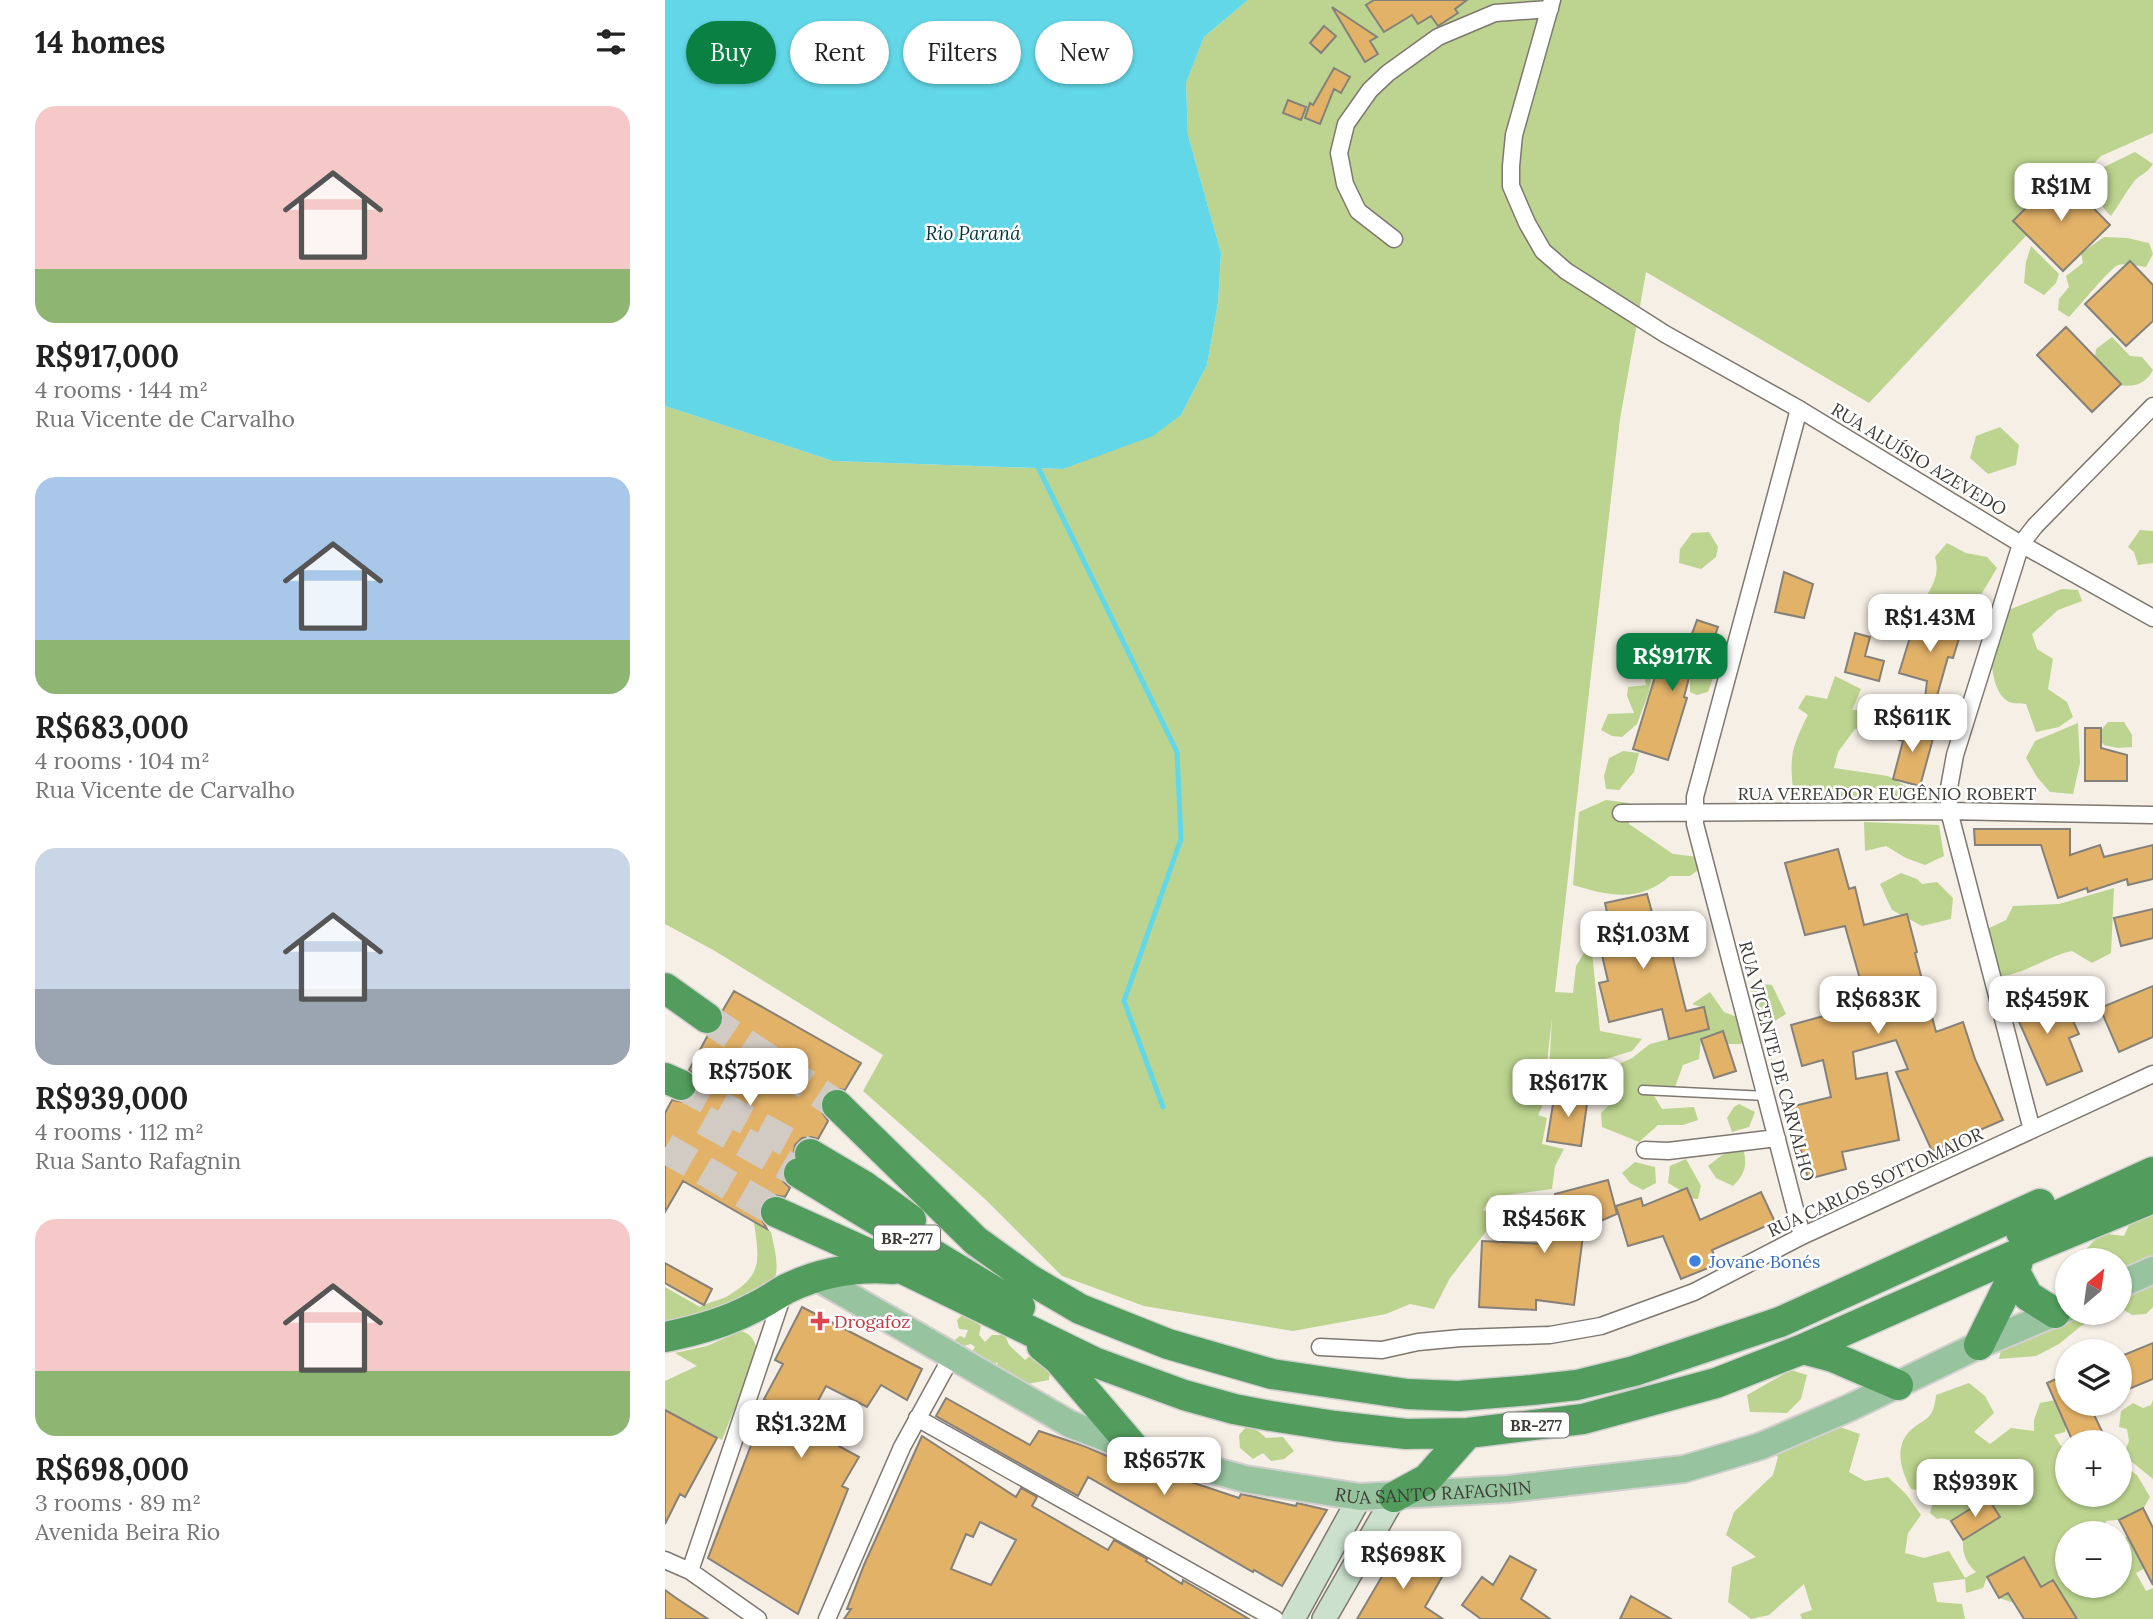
<!DOCTYPE html>
<html lang="en">
<head>
<meta charset="utf-8">
<style>
  :root { --surface:#fff; --page:#f2f2f2; --text:#222; --muted:#767676; --accent:#0b8043 }
  body { margin:0; font-family:Lora,serif; background:var(--page); color:var(--text); height:100vh; display:flex; flex-direction:column; font-size:26px; white-space:nowrap }
  * { box-sizing:border-box; margin:0 }
  p { font-size:23px; color:var(--muted) }
  .icon { flex:none; width:38px; height:38px; fill:none; stroke:currentColor; stroke-width:2; stroke-linecap:round; stroke-linejoin:round }
  .map { position:relative; flex:1; overflow:hidden }
  .side { display:flex; flex-direction:column; background:var(--surface); width:665px }
  .side>* { flex:none }
  .banner { position:absolute; left:21px; top:21px; width:665px; height:63px; display:flex; gap:14px }
  .needle { width:46px; rotate:29deg }
  .buttons { position:absolute; left:1390px; top:1248px; display:grid; gap:14px }
  .buttons a { display:grid; place-items:center; width:77px; height:77px; border-radius:50%; background:var(--surface); box-shadow:0 2px 5px #0004; font-size:35px }
  .price { position:absolute; translate:-50% -60px; padding:0 16px; border-radius:14px; background:#fff; color:#222; font-size:23px; line-height:46px; filter:drop-shadow(0 2px 4px #0008) }
  .price::after { content:''; position:absolute; left:50%; top:42px; width:21px; height:16px; margin-left:-10px; background:inherit; clip-path:polygon(0 0,100% 0,50% 100%) }
  .price.active { background:var(--accent); color:#fff }
  ul { padding:0; list-style:none }
  li { display:grid; align-content:center; gap:14px; height:371px; padding:0 35px }
  li span { display:grid; place-items:center; height:217px; border-radius:21px; color:#555 }
  li>.icon { margin-inline-start:auto }
  span .icon { width:126px; height:126px; fill:#fffc; stroke-width:1 }
  li b { font-size:30px }
  h2 { display:flex; justify-content:space-between; align-items:center; height:84px; padding:0 35px; font-size:30px }
  .pill { padding:0 24px; border-radius:32px; background:var(--surface); box-shadow:0 2px 5px #0004; font-size:24px; line-height:63px }
  .pill.active { background:var(--accent); color:#fff }
  main { display:flex; flex:1; min-height:0 }
  .map>svg:first-child { display:block }
  .green { fill:#bcd48f }
  .water { fill:#62d7e7 }
  .lines { fill:none; stroke-linecap:round; stroke-linejoin:round }
  .stream { stroke:#62d7e7; stroke-width:5 }
  .building { fill:#e2b269; stroke:#868178; stroke-width:2; fill-rule:evenodd }
  .highway-tunnel { stroke:#d1cbc3; stroke-width:30; stroke-dasharray:30 15; stroke-linecap:butt }
  .lane-casing { stroke:#7e7870; stroke-width:11 }
  .street-casing { stroke:#7e7870; stroke-width:19 }
  .secondary-casing { stroke:#7e7870; stroke-width:26 }
  .primary-casing { stroke:#d1d0cf; stroke-width:30 }
  .highway-casing { stroke:#d1d0cf; stroke-width:33 }
  .lane { stroke:#fff; stroke-width:8 }
  .street { stroke:#fff; stroke-width:16 }
  .secondary { stroke:#cbe1ce; stroke-width:23 }
  .primary { stroke:#97c49e; stroke-width:26 }
  .highway { stroke:#529c5d; stroke-width:30 }
  .shop-dot { fill:#3f7fe0; stroke:#fff; stroke-width:2.5 }
  .health-dot { fill:#e0444e; stroke:#fff; stroke-width:2.5 }
  .labels { text-anchor:middle; dominant-baseline:central; stroke-width:5; stroke-linejoin:round; paint-order:stroke }
  .shield { fill:#fff; stroke:#787673; stroke-width:2 }
  .shield-label { font-size:16px; font-weight:bold; fill:#3e3b37 }
  .street-label { font-size:18px; fill:#3e3b37; stroke:#fff }
  .shop-label { font-size:18px; fill:#366cbe; stroke:#fff; text-anchor:start }
  .health-label { font-size:18px; fill:#be3a42; stroke:#fff; text-anchor:start }
  .water-label { font-size:19px; font-style:italic; fill:#00383f; stroke:#fff }
</style>
</head>
<body>
<main>
<section class="side">
<h2>14 homes<svg class="icon" aria-label="filters" viewBox="0 0 24 24"><path d="M4 7h16M4 17h16"/><circle cx="9" cy="7" r="2"/><circle cx="15" cy="17" r="2"/></svg></h2>
<ul>
<li><span style="background:linear-gradient(#f6c9c9 75%,#8fb573 0)"><svg class="icon" aria-label="home" viewBox="0 0 24 24"><path d="M3 11l9-7 9 7M6 9v11h12V9"/></svg></span><div><b>R$917,000</b><p>4 rooms · 144 m²</p><p>Rua Vicente de Carvalho</p></div></li>
<li><span style="background:linear-gradient(#a9c7e8 75%,#8fb573 0)"><svg class="icon" aria-label="home" viewBox="0 0 24 24"><path d="M3 11l9-7 9 7M6 9v11h12V9"/></svg></span><div><b>R$683,000</b><p>4 rooms · 104 m²</p><p>Rua Vicente de Carvalho</p></div></li>
<li><span style="background:linear-gradient(#c9d6e8 65%,#9aa5b1 0)"><svg class="icon" aria-label="home" viewBox="0 0 24 24"><path d="M3 11l9-7 9 7M6 9v11h12V9"/></svg></span><div><b>R$939,000</b><p>4 rooms · 112 m²</p><p>Rua Santo Rafagnin</p></div></li>
<li><span style="background:linear-gradient(#f6c9c9 70%,#8fb573 0)"><svg class="icon" aria-label="home" viewBox="0 0 24 24"><path d="M3 11l9-7 9 7M6 9v11h12V9"/></svg></span><div><b>R$698,000</b><p>3 rooms · 89 m²</p><p>Avenida Beira Rio</p></div></li>
</ul>
</section>
<div class="map">
<svg width="1488" height="1619" viewBox="0 0 1488 1619">
  <rect width="100%" height="100%" fill="#f6efe6"/>
  <!-- green -->
  <path class="green" d="M583,0H1488V133L1436,156L1204,403L981,272L955,419L890,992L908,993L911,966L926,942L935,1031L977,1039L967,1051L931,1062L922,1091L883,1090L887,1018L877,1107L873,1115L882,1118L877,1144L899,1149L890,1166L887,1189L826,1197L818,1210L833,1216L785,1278L769,1309L745,1304L721,1314L628,1331L479,1306L397,1276L320,1199L198,1091L218,1055L50,951L0,924V406L168,461L398,469L516,415L542,365L553,303L556,253L523,135L521,83L539,37Z
    M1470,152L1488,164C1481,175 1473,175 1468,183C1460,193 1454,205 1446,216C1429,200 1431,190 1435,169Z
    M1439,237L1462,238L1484,243L1488,254L1481,267C1473,266 1461,263 1453,265C1445,268 1413,308 1404,317L1393,310L1394,299L1404,287L1401,276L1418,263L1416,253Z
    M1366,246L1394,274L1391,283L1379,295L1359,283L1361,262Z
    M1447,337L1465,356L1477,357L1488,370C1478,389 1462,387 1443,383L1429,367L1431,349Z
    M1335,427L1354,445L1351,465L1323,474L1305,458L1311,436Z
    M1475,530L1488,531V563L1473,565L1469,552L1463,547Z
    M1044,532L1053,547L1051,557L1036,569L1014,563L1015,549L1027,533Z
    M1282,543L1301,553L1322,557L1332,568L1301,620L1277,612L1259,600C1268,585 1275,574 1270,557Z
    M1397,589L1413,590L1417,601L1393,610L1367,634L1372,649L1388,659L1383,689L1402,702L1408,717L1394,727L1371,732L1361,704C1356,703 1348,704 1344,702C1321,690 1326,637 1328,616Z
    M982,640L984,653L989,661L984,692L972,724L957,737L947,736L936,730L943,714L969,713L962,696L963,687L981,685L978,672L964,656L966,649Z
    M1043,662L1049,675L1043,692L1032,695L1025,692V679L1031,667Z
    M1170,676L1196,689L1187,710L1216,711L1209,725L1190,729L1173,752L1169,768L1223,776L1249,791L1232,797L1207,787L1191,797L1150,800L1128,788C1124,756 1128,744 1143,715L1133,708L1141,695L1162,699Z
    M1443,722H1459L1467,735V747L1453,748L1439,745L1432,735Z
    M1413,723L1415,763L1408,794L1385,792L1372,777L1361,758L1370,741Z
    M958,751L974,753L969,772L954,790L941,789L939,776L944,758Z
    M941,800L964,803V824L1008,854L1033,857L1037,867L1025,876H1005C974,903 945,896 908,885L914,812Z
    M1199,822L1274,825L1279,856L1260,865L1241,858L1221,846L1200,851Z
    M1236,873L1252,879L1257,884L1272,882L1288,898L1286,919L1257,926L1227,910L1215,884Z
    M1449,888L1446,953L1427,963L1407,951C1382,956 1361,974 1336,976L1322,929L1341,920L1348,906L1394,904Z
    M1097,984L1107,985L1121,1014L1100,1027L1085,988Z
    M1045,992L1059,1012L1072,1017L1083,1030L1076,1044H1062L1058,1032L1036,1039L1034,1059L1018,1065L1009,1090L988,1094L997,1109L1029,1107L1033,1120L1018,1125H993L974,1142L937,1127L936,1113L951,1098L933,1083L935,1073L967,1058L985,1044L1044,1029L1039,1008L1027,1004Z
    M1074,1104L1090,1112L1084,1127L1067,1132L1062,1118L1069,1107Z
    M1077,1146C1083,1162 1081,1174 1068,1186L1051,1178L1043,1166L1057,1155Z
    M1021,1159L1036,1186L1033,1199L1018,1198L1015,1190L1003,1183L1005,1166Z
    M970,1162L990,1167L991,1183L978,1190L965,1183L957,1173Z
    M1488,1210V1258L1454,1277V1260H1402L1414,1257L1436,1233L1459,1236L1465,1223Z
    M89,1222L106,1232C109,1247 115,1266 109,1281C102,1300 22,1322 0,1329V1287L35,1307C43,1302 53,1301 61,1297C99,1275 94,1260 89,1222Z
    M1488,1275V1307L1481,1314L1467,1315L1457,1309L1454,1311V1290Z
    M1407,1313H1453L1447,1319L1426,1321L1416,1326L1394,1344L1371,1356L1334,1359L1336,1350Z
    M298,1314L316,1326L314,1335L320,1342L327,1335H340L344,1345L360,1360L365,1356L374,1360L385,1371L384,1380L357,1385L335,1372L332,1362L327,1367L306,1353L310,1347L306,1344L295,1347L286,1343L295,1336L300,1338L303,1330L294,1329L292,1320Z
    M76,1331C86,1334 90,1340 92,1351L57,1440L0,1410V1381L32,1366L10,1353L42,1346Z
    M1126,1370L1142,1375L1136,1399L1122,1413L1085,1412L1082,1395Z
    M1304,1383L1320,1396L1329,1413L1309,1432L1325,1444L1346,1428L1369,1431V1420L1375,1403L1391,1400L1402,1415L1400,1432L1389,1435L1396,1446L1402,1445V1494L1415,1495V1503L1429,1495L1454,1494V1477L1462,1468L1472,1475L1485,1497L1473,1518L1441,1521L1437,1533H1402V1586H1454V1535L1471,1540L1488,1564L1471,1573L1481,1591L1488,1588V1619H1383L1404,1606L1388,1580L1349,1603L1334,1598L1370,1577L1359,1557L1322,1577L1318,1588L1301,1593L1300,1579L1268,1583L1272,1602L1297,1604L1300,1619H1137L1135,1614L1147,1610L1139,1584L1104,1615L1086,1619L1063,1602L1067,1567L1091,1557L1061,1535L1069,1512L1108,1475L1113,1457L1097,1442L1111,1424C1151,1419 1158,1421 1195,1434L1184,1472L1200,1481L1223,1477L1241,1494L1256,1515L1243,1533L1240,1553L1259,1558L1284,1551L1300,1578L1311,1572C1301,1563 1297,1553 1298,1540L1335,1517L1323,1498L1286,1521L1277,1518L1272,1519L1265,1513L1269,1499L1257,1491L1246,1489C1237,1473 1229,1449 1243,1433C1259,1416 1268,1424 1271,1395Z
    M1488,1400V1479L1467,1462L1456,1461L1464,1441L1462,1429L1454,1427L1456,1411L1468,1403L1478,1408L1486,1405Z
    M582,1426L593,1431L601,1438L618,1437L629,1451L619,1459L606,1461L598,1453L588,1459L575,1448L574,1435Z"/>
  <!-- water -->
  <path class="water" d="M0,0H583L539,37L521,83L523,135L556,253L553,303L542,365L516,415L488,436L398,469L168,461L0,406Z"/>
  <g class="lines">
    <!-- stream -->
    <path class="stream" d="M371,463L512,752L516,839L459,1001L498,1107"/>
  </g>
  <!-- building -->
  <path class="building" d="M709,0H802L790,9L793,13L773,26L766,16L753,24L747,15L719,32L701,5Z
    M667,7L712,37L705,41L713,54L700,62Z
    M659,26L671,36L656,53L645,43Z
    M669,68L685,77L676,93L669,89L655,124L640,118L645,103L648,105Z
    M623,100L641,107L636,120L618,113Z
    M1395,174L1445,225L1398,271L1348,221Z
    M1465,261L1488,285V321L1461,346L1420,304Z
    M1401,327L1456,384L1427,412L1372,355Z
    M1119,572L1148,584L1139,618L1110,612Z
    M1254,608L1268,613L1266,619L1297,629L1288,658L1283,657L1266,717L1258,715L1262,681L1234,673Z
    M1032,620L1053,627L1044,653L1039,651L1033,672L1026,670L1019,697L1022,698L1003,760L968,749L999,647L1020,653Z
    M1190,633L1205,637L1200,656L1219,661L1214,681L1180,672Z
    M1229,724L1269,735L1255,786L1228,779L1238,741L1225,737Z
    M1420,728H1436V748L1462,755V781H1420Z
    M1309,829H1405V855L1435,845L1439,857L1488,845V879L1463,885L1462,879L1423,892L1422,888L1393,898L1376,845H1310Z
    M1173,849L1184,889L1190,887L1199,925L1242,914L1252,952L1250,953L1271,1032L1298,1022L1310,1059L1338,1120L1267,1151L1231,1072L1243,1069L1231,1040L1188,1052L1191,1079L1222,1073L1234,1140L1177,1152L1181,1169L1143,1179L1125,1107L1166,1097L1158,1060L1137,1066L1126,1025L1202,1004L1180,926L1140,935L1120,863Z
    M982,894L998,953L1006,950L1021,1011L1039,1007L1044,1029L1004,1039L997,1009L944,1022L934,983L943,981L933,938L947,935L940,903Z
    M1488,909V938L1456,946L1449,918Z
    M1372,986L1387,1017L1403,1010L1414,1034L1404,1038L1417,1071L1382,1085L1344,999Z
    M1488,986V1037L1454,1052L1435,1008Z
    M69,991L196,1063L180,1090L168,1088L159,1093L155,1100V1109L163,1121L153,1139L146,1137L137,1138L130,1145L128,1157L119,1165L117,1172L118,1181L125,1188L120,1197L109,1195L100,1198L95,1204L94,1214L102,1229L18,1181L0,1212V1113L7,1100L19,1102L27,1099L32,1093L33,1082L30,1075L24,1070L43,1035L50,1034L57,1028L59,1019L58,1010Z
    M1058,1031L1071,1071L1049,1078L1036,1039Z
    M890,1092L923,1097L916,1146L882,1141Z
    M943,1180L952,1214L919,1228L909,1305L871,1300V1310L814,1307L817,1241L882,1244L890,1194Z
    M1022,1188L1035,1220L1096,1192L1110,1222L1047,1250L1053,1264L1016,1279L998,1236L963,1246L951,1206L976,1198L978,1206Z
    M0,1263L47,1289L39,1305L0,1283Z
    M137,1307L257,1369L242,1400L216,1385L202,1407L161,1386L139,1427L194,1457L177,1486L183,1489L133,1614L43,1558L93,1427L106,1403L99,1399L118,1364L110,1360Z
    M1488,1343V1379L1454,1393V1357Z
    M1402,1374V1404H1424L1442,1442H1408L1382,1383Z
    M281,1398L365,1445L374,1431L419,1446L465,1466L505,1475L574,1498L576,1494L631,1506L632,1503L662,1510L617,1586L589,1570L588,1572L423,1477L413,1496L382,1479L271,1416Z
    M0,1410L52,1438L20,1497L15,1494L0,1524Z
    M257,1436L351,1497L356,1488L372,1497L367,1506L443,1550L449,1540L482,1559L481,1561L517,1584L518,1580L584,1619H179L186,1609H182L199,1565ZM315,1522L351,1540L326,1585L286,1569L301,1534L308,1537Z
    M1323,1498L1335,1517L1298,1540L1286,1521Z
    M1478,1508L1488,1528V1585L1454,1520Z
    M733,1549L778,1575L760,1607L778,1619H692Z
    M845,1556L871,1570L856,1599L885,1619H816L797,1605L817,1577L828,1585Z
    M1359,1557L1376,1587L1388,1580L1412,1619H1359L1343,1593L1334,1598L1322,1577Z
    M0,1590L11,1598L43,1619H0Z
    M966,1596L1006,1619H955Z"/>
  <g class="lines">
    <!-- highway-tunnel -->
    <path class="highway-tunnel" d="M42,1018L172,1105
      M16,1085L145,1154
      M39,1120L134,1173
      M0,1148L111,1212"/>
    <defs>
      <path id="lane" d="M978,1090L1101,1096"/>
      <path id="street" d="M887,0L849,135L846,166V186L862,223L878,251L901,271L1000,334L1134,409L1356,544L1488,618
        M729,239L693,211L680,184L674,153L681,124L705,90L723,73L773,37L830,13L885,9
        M1134,409L1030,797V824L1137,1236
        M956,813L1284,811L1488,815
        M1367,1130L1284,811V788L1290,755L1356,544L1370,526L1488,406
        M980,1150L1003,1151L1112,1138
        M655,1347L717,1350L753,1342L796,1338L885,1335L936,1326L1029,1292L1137,1236L1488,1074
        M252,1418L610,1619
        M0,1560L25,1571L93,1619
        M25,1571L119,1292
        M162,1619L237,1447L287,1356"/>
      <path id="secondary" d="M628,1619L695,1497
        M659,1619L729,1497"/>
      <g id="primary">
        <path id="s1" d="M151,1277L405,1424L470,1449L580,1479L695,1497L843,1489L1019,1469L1096,1446L1184,1408L1314,1345L1402,1308"/>
        <path d="M1454,1285L1488,1270"/>
      </g>
      <path id="highway" d="M0,988L42,1018
        M0,1078L16,1085
        M172,1105L311,1241L364,1279L415,1309L503,1344L607,1374L742,1394L793,1396L867,1390L912,1385L969,1371L1115,1322L1375,1204
        M145,1154L199,1186L246,1220
        M134,1173L355,1307
        M111,1212L242,1271L429,1362L519,1395L569,1409L606,1416L670,1426L741,1434L803,1433L918,1419L1051,1383L1138,1349L1355,1253L1488,1198
        M1356,1232L1488,1172
        M1350,1272L1363,1296L1390,1313
        M0,1337C30,1331 60,1323 88,1308C100,1303 110,1295 121,1289C154,1273 191,1266 228,1269
        M1314,1345L1350,1272L1355,1253
        M377,1346L393,1359L470,1449
        M1138,1349L1168,1357L1233,1385
        M729,1497L762,1479L803,1433"/>
    </defs>
    <!-- lane casing -->
    <use href="#lane" class="lane-casing"/>
    <!-- street casing -->
    <use href="#street" class="street-casing"/>
    <!-- secondary casing -->
    <use href="#secondary" class="secondary-casing"/>
    <!-- primary casing -->
    <use href="#primary" class="primary-casing"/>
    <!-- highway casing -->
    <use href="#highway" class="highway-casing"/>
    <!-- lane -->
    <use href="#lane" class="lane"/>
    <!-- street -->
    <use href="#street" class="street"/>
    <!-- secondary -->
    <use href="#secondary" class="secondary"/>
    <!-- primary -->
    <use href="#primary" class="primary"/>
    <!-- highway -->
    <use href="#highway" class="highway"/>
  </g>
  <!-- markers -->
  <circle class="shop-dot" cx="1030" cy="1261" r="7"/>
  <path class="health-dot" d="M151.5 1310.5h7v7h7v7h-7v7h-7v-7h-7v-7h7z"/>
  <g class="labels">
    <!-- shield labels -->
    <g class="shield">
      <rect x="209" y="1225.5" width="66" height="25" rx="5"/>
      <rect x="838" y="1412.5" width="66" height="25" rx="5"/>
    </g>
    <g class="shield-label">
      <text x="242" y="1238">BR-277</text>
      <text x="871" y="1425">BR-277</text>
    </g>
    <!-- street labels -->
    <g class="street-label">
      <text transform="translate(1254 459) rotate(31)">RUA ALUÍSIO AZEVEDO</text>
      <text x="1222" y="793">RUA VEREADOR EUGÊNIO ROBERT</text>
      <text transform="translate(1112 1061) rotate(75)">RUA VICENTE DE CARVALHO</text>
      <text transform="translate(1210 1182) rotate(-25)">RUA CARLOS SOTTOMAIOR</text>
      <text stroke="none"><textPath href="#s1" startOffset="667">RUA SANTO RAFAGNIN</textPath></text>
    </g>
    <!-- shop labels -->
    <g class="shop-label">
      <text x="1044" y="1261">Jovane Bonés</text>
    </g>
    <!-- health labels -->
    <g class="health-label">
      <text x="169" y="1321">Drogafoz</text>
    </g>
    <!-- water labels -->
    <g class="water-label">
      <text x="308" y="233">Rio Paraná</text>
    </g>
  </g>
</svg>
<div class="buttons">
<a><svg class="needle" viewBox="-14 -14 28 28"><path d="M0-13l5 13h-10z" fill="#e53935"/><path d="M0 13l5-13h-10z" fill="#767676"/></svg></a>
<a><svg class="icon" aria-label="layers" viewBox="0 0 24 24"><path d="M12 4l9 5-9 5-9-5zM3 14l9 5 9-5"/></svg></a>
<a>+</a>
<a>−</a>
</div>
<b class="price" style="left:1396px;top:223px">R$1M</b>
<b class="price" style="left:1265px;top:654px">R$1.43M</b>
<b class="price active" style="left:1007px;top:693px">R$917K</b>
<b class="price" style="left:1247px;top:754px">R$611K</b>
<b class="price" style="left:978px;top:971px">R$1.03M</b>
<b class="price" style="left:1213px;top:1036px">R$683K</b>
<b class="price" style="left:1382px;top:1036px">R$459K</b>
<b class="price" style="left:85px;top:1108px">R$750K</b>
<b class="price" style="left:903px;top:1119px">R$617K</b>
<b class="price" style="left:879px;top:1255px">R$456K</b>
<b class="price" style="left:136px;top:1460px">R$1.32M</b>
<b class="price" style="left:499px;top:1497px">R$657K</b>
<b class="price" style="left:1310px;top:1519px">R$939K</b>
<b class="price" style="left:738px;top:1591px">R$698K</b>
<div class="banner">
<a class="pill active">Buy</a>
<a class="pill">Rent</a>
<a class="pill">Filters</a>
<a class="pill">New</a>
</div>
</div>
</main>
</body>
</html>
